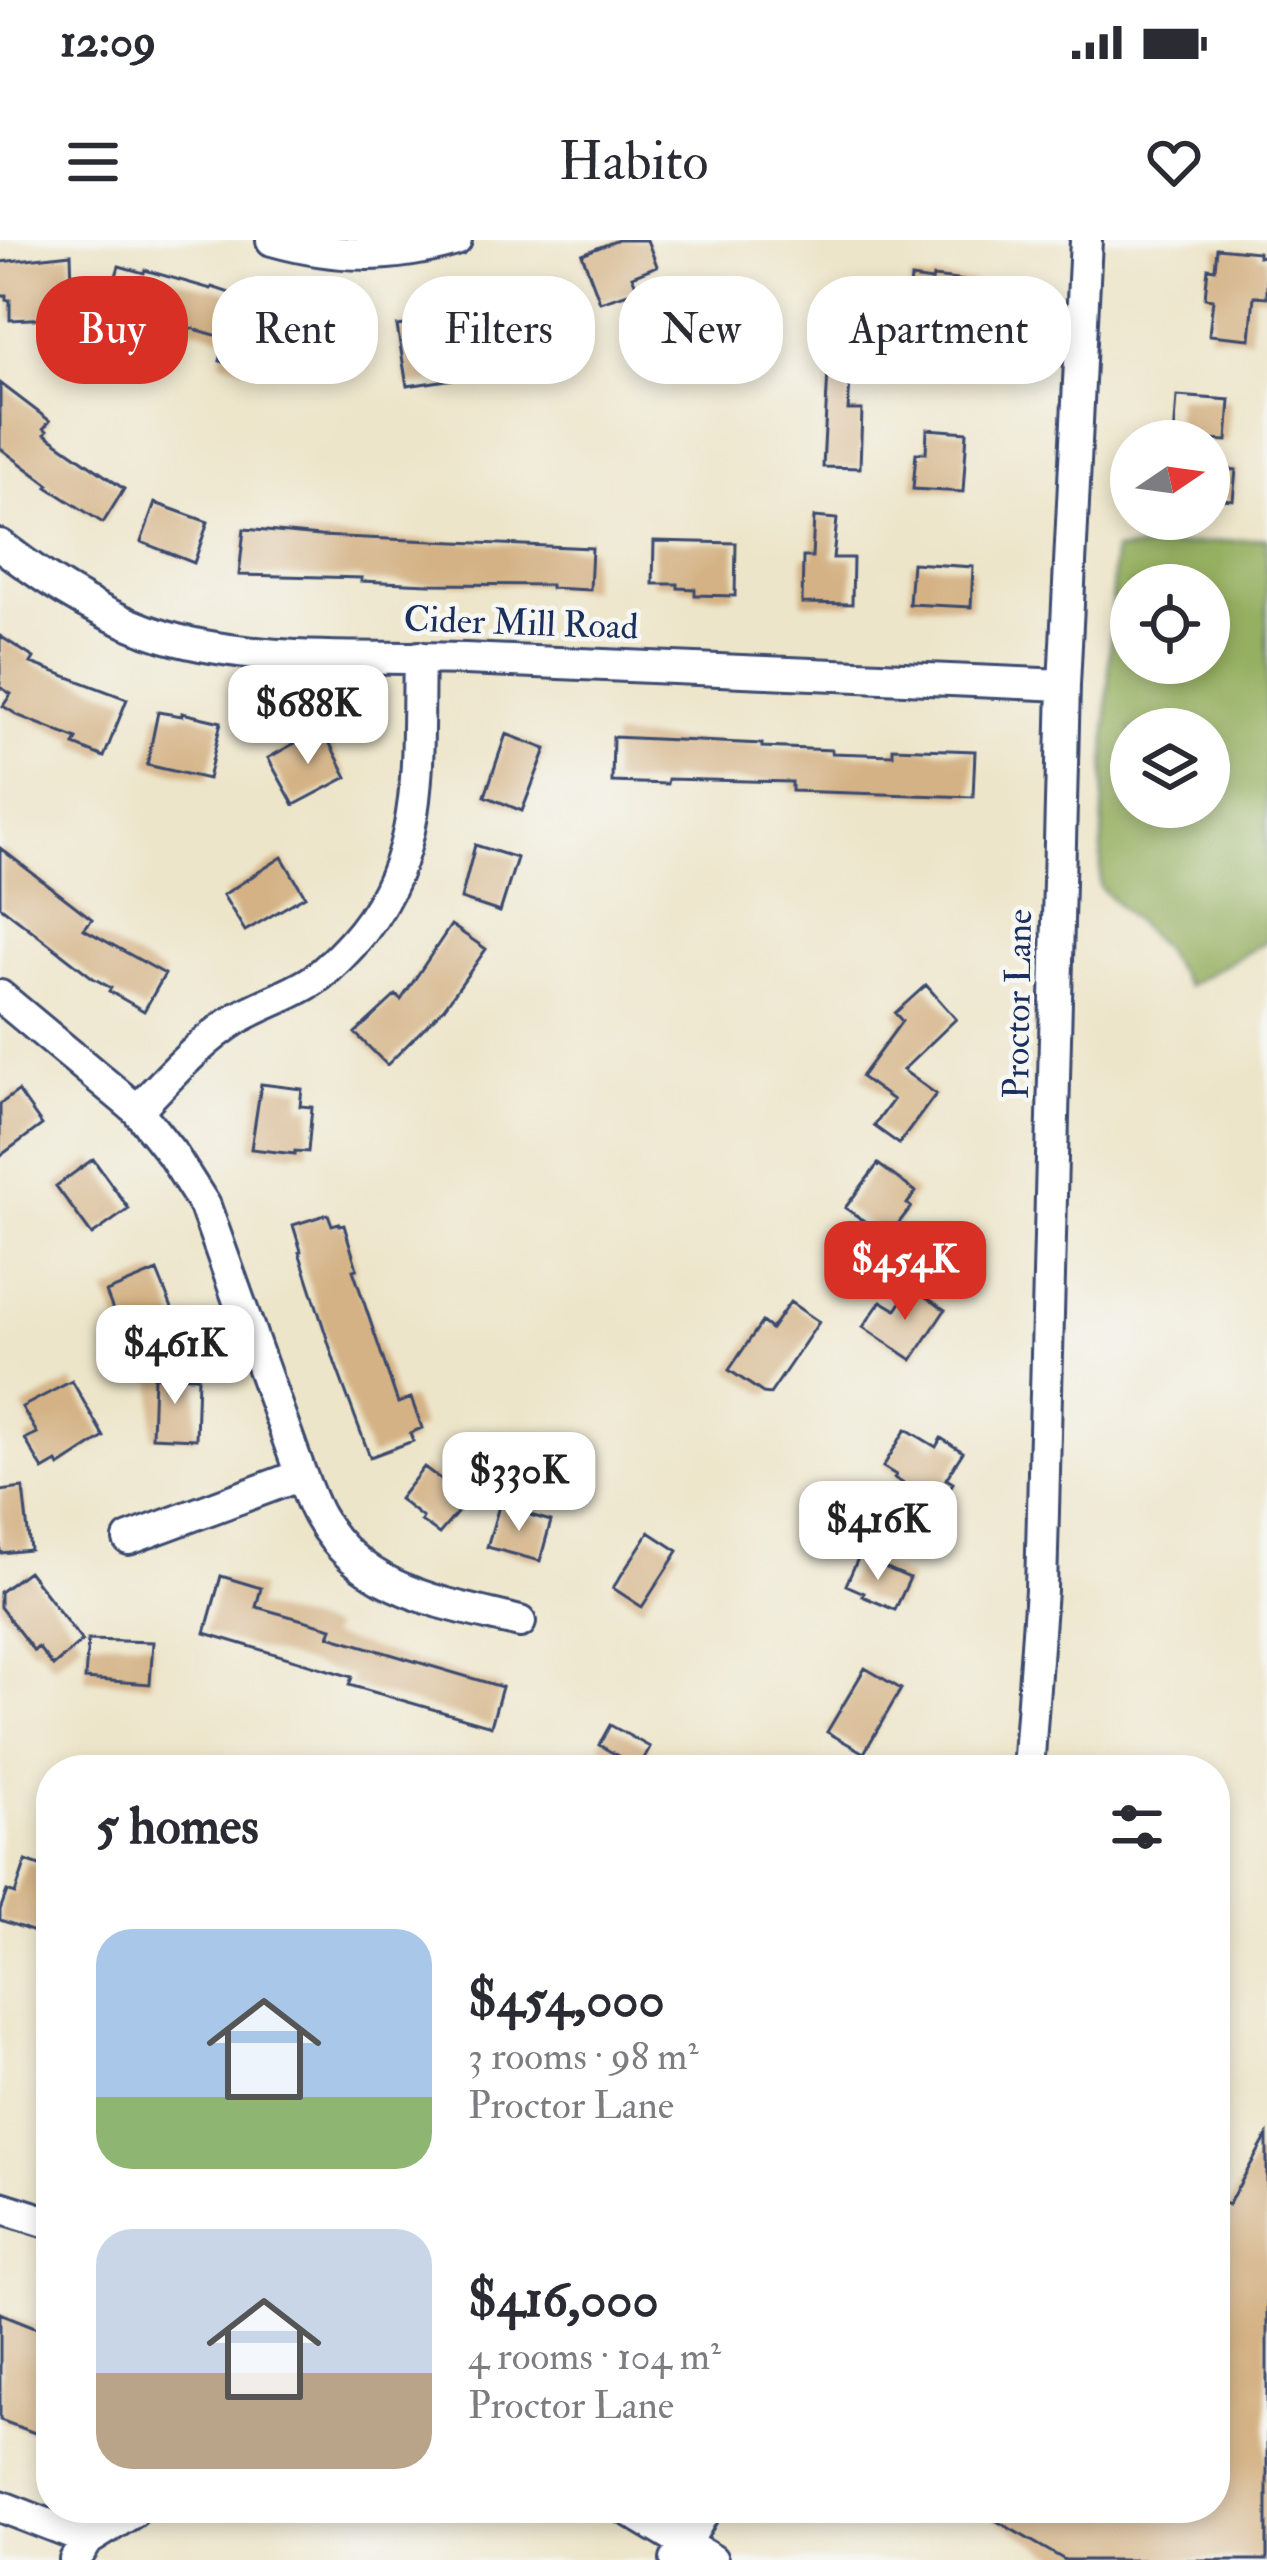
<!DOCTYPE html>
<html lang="en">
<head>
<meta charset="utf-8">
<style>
  :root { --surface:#fff; --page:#f2f2f3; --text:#2b2b33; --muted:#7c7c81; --accent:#d93025 }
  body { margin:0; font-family:"IM FELL Double Pica",serif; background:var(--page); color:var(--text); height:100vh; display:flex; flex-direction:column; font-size:45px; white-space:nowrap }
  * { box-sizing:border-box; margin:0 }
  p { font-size:39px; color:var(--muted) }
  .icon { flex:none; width:66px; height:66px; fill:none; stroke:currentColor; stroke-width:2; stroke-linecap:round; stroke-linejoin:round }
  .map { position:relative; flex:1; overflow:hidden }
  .drawer { position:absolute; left:36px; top:1515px; width:1194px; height:768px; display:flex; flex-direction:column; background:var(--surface); border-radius:48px; box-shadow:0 6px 18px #0003 }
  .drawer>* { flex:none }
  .guide { position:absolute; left:36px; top:36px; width:1197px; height:108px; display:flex; gap:24px }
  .needle { width:78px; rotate:77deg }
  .fabs { position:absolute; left:1110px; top:180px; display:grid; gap:24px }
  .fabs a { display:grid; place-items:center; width:120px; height:120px; border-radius:50%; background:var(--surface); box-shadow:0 6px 18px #0003; font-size:60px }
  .price { position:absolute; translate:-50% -102px; padding:0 27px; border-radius:24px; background:#fff; color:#222; font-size:39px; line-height:78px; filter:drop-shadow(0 3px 6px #0008) }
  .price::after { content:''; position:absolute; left:50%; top:72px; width:36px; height:27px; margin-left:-18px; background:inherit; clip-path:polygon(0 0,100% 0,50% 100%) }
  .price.active { background:var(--accent); color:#fff }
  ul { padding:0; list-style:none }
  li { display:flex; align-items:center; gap:36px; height:300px; padding:0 60px }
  li span { display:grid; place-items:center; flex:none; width:336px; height:240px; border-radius:36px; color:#555 }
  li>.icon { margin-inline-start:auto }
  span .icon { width:144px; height:144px; fill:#fffc; stroke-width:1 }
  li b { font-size:51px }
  h2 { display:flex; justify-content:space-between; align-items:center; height:144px; padding:0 60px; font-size:51px }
  .pill { padding:0 42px; border-radius:48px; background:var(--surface); box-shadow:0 6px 18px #0003; font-size:42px; line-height:108px }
  .pill.active { background:var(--accent); color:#fff }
  .status { display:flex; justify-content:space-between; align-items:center; height:84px; padding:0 60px; background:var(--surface); direction:ltr }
  .status svg { height:33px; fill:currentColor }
  header { display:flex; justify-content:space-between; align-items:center; height:156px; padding:0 60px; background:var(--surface); font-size:54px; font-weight:600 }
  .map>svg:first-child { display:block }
  .forest { fill:#96b062; stroke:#587060; stroke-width:3; fill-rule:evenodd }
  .building { fill:#d4b285 }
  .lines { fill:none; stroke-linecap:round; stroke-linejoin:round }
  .minor-casing { stroke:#3a4a6e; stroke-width:36 }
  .minor { stroke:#fff; stroke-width:30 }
  .labels { text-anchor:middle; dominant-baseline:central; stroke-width:9; stroke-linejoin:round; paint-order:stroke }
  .street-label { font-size:36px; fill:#1b2f5e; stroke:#f6f6f2 }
</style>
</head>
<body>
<div class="status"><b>12:09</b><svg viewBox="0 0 49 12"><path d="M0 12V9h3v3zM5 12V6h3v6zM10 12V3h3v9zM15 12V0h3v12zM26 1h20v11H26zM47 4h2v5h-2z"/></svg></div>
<header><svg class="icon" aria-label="menu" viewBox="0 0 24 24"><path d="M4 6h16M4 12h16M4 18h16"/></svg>Habito<svg class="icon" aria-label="heart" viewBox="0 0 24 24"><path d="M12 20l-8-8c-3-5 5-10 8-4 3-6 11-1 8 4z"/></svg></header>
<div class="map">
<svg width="1267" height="2320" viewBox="0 0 1267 2320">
  <rect width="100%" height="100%" fill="#f6f6f2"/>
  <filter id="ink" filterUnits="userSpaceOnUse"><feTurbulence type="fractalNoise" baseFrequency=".00833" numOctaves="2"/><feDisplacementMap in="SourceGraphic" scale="24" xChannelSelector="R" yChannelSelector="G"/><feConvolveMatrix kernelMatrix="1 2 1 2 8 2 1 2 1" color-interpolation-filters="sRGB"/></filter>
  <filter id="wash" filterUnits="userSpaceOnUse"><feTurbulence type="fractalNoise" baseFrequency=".004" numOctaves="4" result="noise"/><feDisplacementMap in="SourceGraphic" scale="48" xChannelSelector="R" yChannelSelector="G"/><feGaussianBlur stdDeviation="2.7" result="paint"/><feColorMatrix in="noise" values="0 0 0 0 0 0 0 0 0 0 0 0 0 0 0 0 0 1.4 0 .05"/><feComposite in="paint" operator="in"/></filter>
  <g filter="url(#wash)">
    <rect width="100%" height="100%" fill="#ede5c9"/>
    <!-- forest -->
    <path class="forest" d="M1267,298V701L1187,746L1162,708L1100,647L1114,311ZM1131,345H1209V423H1131ZM1131,489H1209V567H1131Z"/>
    <g id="blocks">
      <!-- building -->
      <path class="building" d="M618,0H647L657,26L632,36L638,50L600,62L582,14Z
        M1217,8L1258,12V16L1267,17V57L1254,56L1250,99L1209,95L1213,59L1205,58L1208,28L1215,29Z
        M71,14L73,77L10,80V60H6V55H0V22Z
        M119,26L144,33L145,30L211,49L212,47L263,64L245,128L220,121L226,98L159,79L153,98L102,82Z
        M933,37L975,42L969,106L927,101L930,70L908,68L911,38L932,41Z
        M541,43L561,81L512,106L491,65Z
        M301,79L367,85L360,128L295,118Z
        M451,79L461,138L407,146L397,86Z
        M829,111L852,113L848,170H862L860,228L823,227Z
        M0,143L50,181L44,188L47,191L45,194L124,249L103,283L47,247L49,245L0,208Z
        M1177,156L1230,160L1227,201L1174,198Z
        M927,189L967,192L963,252L913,249L916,213H926Z
        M1209,228L1236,230L1233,260L1209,258Z
        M155,263L208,282L194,323L141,302Z
        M814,277L837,279L833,318H853L852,364L802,363L803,317H812Z
        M244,289L320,296L592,308L590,350L551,348V345L429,344L361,341L362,338L239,335Z
        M654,301L736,303L735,356L695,355V349L678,348V344H653Z
        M912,323L973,327L971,367L909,364Z
        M0,396L34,418L31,423L127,459L104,517L74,505L77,499L19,476L3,466L11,454L0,447Z
        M158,472L182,476V473L221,482L208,539L147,525Z
        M322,488L347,537L294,565L268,518Z
        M506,494L546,509L522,571L485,556Z
        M613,497L762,504V507L832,510V513L893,515V508L975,511L973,557L792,551V542L668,539L667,544L612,542Z
        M475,605L517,618L500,672L461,659Z
        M0,608L92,679L84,689L165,734L144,771L109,751L111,748L93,738L0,666Z
        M282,617L305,656L245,691L223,655Z
        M451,685L486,709L444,768L387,825L355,793L396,755L401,760Z
        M926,745L956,779L903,830L936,854L899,904L874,886L893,860L861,837L902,781L895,773Z
        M261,844L302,849L300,866L312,867L308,912L295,911V914L251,909Z
        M18,851L42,885L0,916V864Z
        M93,919L129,969L92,995L56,946Z
        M878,924L916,952L907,964L911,967L888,997L845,968Z
        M328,974L332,985L339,983L340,986L344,985L357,1029L353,1030L398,1163L411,1158L422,1188L410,1193L413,1201L370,1217L335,1123L299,1012L301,1011L293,985Z
        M157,1031L182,1093L136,1110L125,1080L118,1083L106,1052Z
        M911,1047L945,1070L912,1120L863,1087L881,1061L896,1070Z
        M790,1062L819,1082L770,1154L763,1153L729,1130L762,1082L771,1089Z
        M154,1136L198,1137L196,1199L152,1197Z
        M72,1141L104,1197L59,1226L57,1222L43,1230L25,1199L37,1193L22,1167Z
        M906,1189L936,1207L941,1198L963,1212L946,1239L953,1243L940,1265L894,1238L896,1235L883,1227Z
        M424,1227L468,1260L439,1294L421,1281L423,1278L399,1259Z
        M23,1248L30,1310L0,1313V1251Z
        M499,1266L551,1281L540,1321L487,1307Z
        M649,1292L678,1311L642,1367L613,1348Z
        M859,1316L910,1338L895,1370L862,1356L864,1353L846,1345Z
        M28,1331L82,1401L53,1426L38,1407L34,1411L0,1367V1352Z
        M221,1336L261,1348L256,1367L332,1388L329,1396L502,1447L491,1486L349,1445L352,1437L205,1393Z
        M88,1400L153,1402L150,1444L85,1439Z
        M865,1428L901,1449L864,1513L827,1492Z
        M610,1485L650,1507L639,1528L599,1505Z
        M26,1621L51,1630V1681L46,1696L0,1680V1670L7,1651L15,1654Z
        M1267,1896V2320H1065L974,2268H1215V1958L1228,1965Z
        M0,2073L45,2091L40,2103L51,2105V2199L0,2180Z"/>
    </g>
  </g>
  <g filter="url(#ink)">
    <use href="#blocks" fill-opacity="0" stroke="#3a4a6e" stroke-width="3"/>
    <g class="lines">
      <defs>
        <path id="minor" d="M272,0C336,18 392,19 456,0
          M0,305C49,343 106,379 166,397C262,424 366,415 465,419C664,428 864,436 1064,445
          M0,756L137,870L172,914L205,966L301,1235C307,1249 312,1265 320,1278C363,1353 444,1363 520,1382
          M137,870C169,838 199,802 238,778C262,764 289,756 312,741C327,731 340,717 352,704C428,620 416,522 419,417
          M129,1299L301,1235
          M1028,1530L1041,1350L1064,445L1086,0
          M0,1967L51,1983
          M0,2266L88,2300
          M625,2268L712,2320
          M75,2320L88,2300L133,2272L134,2268
          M676,2320L706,2268"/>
      </defs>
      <!-- minor casing -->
      <use href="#minor" class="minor-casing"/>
      <!-- minor -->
      <use href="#minor" class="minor"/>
    </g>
  </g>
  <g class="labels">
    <!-- street labels -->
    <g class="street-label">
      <text transform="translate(521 383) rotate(2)">Cider Mill Road</text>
      <text transform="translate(1018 764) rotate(-89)">Proctor Lane</text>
    </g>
  </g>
</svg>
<div class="fabs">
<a><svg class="needle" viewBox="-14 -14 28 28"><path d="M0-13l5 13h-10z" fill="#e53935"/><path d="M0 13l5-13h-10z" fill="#7c7c81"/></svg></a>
<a><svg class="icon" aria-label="locate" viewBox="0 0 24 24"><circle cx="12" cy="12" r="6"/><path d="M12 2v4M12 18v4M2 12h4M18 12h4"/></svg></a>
<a><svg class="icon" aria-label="layers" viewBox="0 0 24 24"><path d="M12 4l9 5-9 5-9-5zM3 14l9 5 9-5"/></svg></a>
</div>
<b class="price" style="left:308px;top:527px">$688K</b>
<b class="price active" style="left:905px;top:1083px">$454K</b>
<b class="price" style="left:175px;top:1167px">$461K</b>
<b class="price" style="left:519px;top:1294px">$330K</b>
<b class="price" style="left:878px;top:1343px">$416K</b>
<div class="guide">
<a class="pill active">Buy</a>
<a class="pill">Rent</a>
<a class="pill">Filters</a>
<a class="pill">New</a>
<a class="pill">Apartment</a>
</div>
<section class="drawer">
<h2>5 homes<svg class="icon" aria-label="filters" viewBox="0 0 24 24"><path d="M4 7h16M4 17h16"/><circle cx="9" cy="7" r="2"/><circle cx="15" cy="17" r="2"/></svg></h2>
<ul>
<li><span style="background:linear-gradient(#a9c7e8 70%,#8fb573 0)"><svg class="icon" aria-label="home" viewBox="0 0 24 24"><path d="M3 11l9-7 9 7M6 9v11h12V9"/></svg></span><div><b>$454,000</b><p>3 rooms · 98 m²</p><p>Proctor Lane</p></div></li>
<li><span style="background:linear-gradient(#c9d6e8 60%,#b9a48a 0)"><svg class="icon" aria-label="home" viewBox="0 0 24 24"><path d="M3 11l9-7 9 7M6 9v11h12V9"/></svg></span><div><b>$416,000</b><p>4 rooms · 104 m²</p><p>Proctor Lane</p></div></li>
</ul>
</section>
</div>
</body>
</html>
